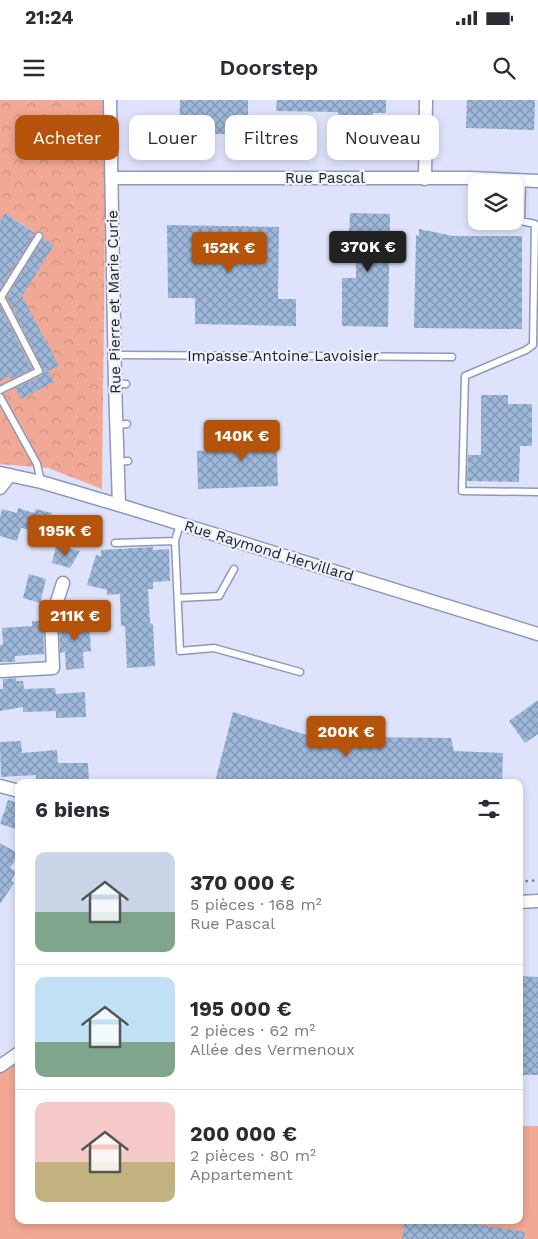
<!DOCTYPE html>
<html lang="fr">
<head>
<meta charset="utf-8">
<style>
  :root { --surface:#fff; --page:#f7f7f7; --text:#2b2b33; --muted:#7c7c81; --line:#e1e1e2; --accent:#b45309 }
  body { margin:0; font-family:"Work Sans",sans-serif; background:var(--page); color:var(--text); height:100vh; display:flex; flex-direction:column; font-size:19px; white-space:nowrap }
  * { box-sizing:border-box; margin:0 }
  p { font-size:16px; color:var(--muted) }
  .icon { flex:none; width:28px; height:28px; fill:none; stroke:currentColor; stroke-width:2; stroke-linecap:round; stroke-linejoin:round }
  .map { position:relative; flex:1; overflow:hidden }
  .details { position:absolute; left:15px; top:679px; width:508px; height:445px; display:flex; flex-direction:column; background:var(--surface); border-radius:10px; box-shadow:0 2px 8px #0003 }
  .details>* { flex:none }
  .banner { position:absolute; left:15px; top:15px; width:509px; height:45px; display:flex; gap:10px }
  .controls { position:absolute; left:468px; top:75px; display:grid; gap:10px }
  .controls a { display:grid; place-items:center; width:55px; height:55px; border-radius:10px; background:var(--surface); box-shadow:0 2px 8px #0003; font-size:25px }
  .price { position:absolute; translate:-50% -42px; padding:0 11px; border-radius:5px; background:var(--accent); color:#fff; font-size:16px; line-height:32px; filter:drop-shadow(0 1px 2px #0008) }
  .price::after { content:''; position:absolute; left:50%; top:30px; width:15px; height:11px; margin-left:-8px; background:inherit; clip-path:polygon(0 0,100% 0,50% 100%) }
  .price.selected { background:#222; color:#fff }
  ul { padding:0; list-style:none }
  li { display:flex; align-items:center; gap:15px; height:125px; padding:0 20px }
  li+li { border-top:1px solid var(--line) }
  li span { display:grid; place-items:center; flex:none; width:140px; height:100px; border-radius:10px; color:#555 }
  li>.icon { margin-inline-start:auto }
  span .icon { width:60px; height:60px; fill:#fffc; stroke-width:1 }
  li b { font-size:21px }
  h2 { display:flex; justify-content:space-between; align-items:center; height:60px; padding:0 20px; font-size:21px }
  .chip { padding:0 18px; border-radius:10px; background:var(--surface); box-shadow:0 2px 8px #0003; font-size:18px; line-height:45px }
  .chip.selected { background:var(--accent); color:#fff }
  .status { display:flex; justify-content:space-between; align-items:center; height:35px; padding:0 25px; background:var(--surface); direction:ltr }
  .status svg { height:14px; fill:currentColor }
  header { display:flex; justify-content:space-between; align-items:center; height:65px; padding:0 20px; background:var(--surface); font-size:22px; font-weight:600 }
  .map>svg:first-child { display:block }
  .green { fill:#f1a894 }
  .forest { fill:url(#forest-crowns) }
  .building { fill:url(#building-cross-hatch) }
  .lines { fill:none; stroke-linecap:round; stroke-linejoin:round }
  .service-casing { stroke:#8f97bd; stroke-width:9 }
  .minor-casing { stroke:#8f97bd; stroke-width:15 }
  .path { stroke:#7d8094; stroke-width:2.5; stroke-dasharray:2.5 4; stroke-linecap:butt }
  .service { stroke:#fff; stroke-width:6 }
  .minor { stroke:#fff; stroke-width:12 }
  .labels { text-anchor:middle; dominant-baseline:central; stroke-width:4.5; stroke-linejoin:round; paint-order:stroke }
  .street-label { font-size:15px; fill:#1a1c2b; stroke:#eff1f9 }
</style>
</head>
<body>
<div class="status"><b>21:24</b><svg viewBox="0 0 49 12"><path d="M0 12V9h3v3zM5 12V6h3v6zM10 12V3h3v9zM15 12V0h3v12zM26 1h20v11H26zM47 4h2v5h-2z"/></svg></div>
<header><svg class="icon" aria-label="menu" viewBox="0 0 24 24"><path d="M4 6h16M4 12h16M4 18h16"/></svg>Doorstep<svg class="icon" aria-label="search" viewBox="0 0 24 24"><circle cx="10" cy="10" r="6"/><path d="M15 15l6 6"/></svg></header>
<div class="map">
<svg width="538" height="1139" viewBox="0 0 538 1139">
  <defs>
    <pattern id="forest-crowns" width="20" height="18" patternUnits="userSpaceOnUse" patternTransform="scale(1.25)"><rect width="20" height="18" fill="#f1a894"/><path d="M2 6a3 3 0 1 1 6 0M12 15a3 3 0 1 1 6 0" fill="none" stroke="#ce9080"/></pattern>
    <pattern id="building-cross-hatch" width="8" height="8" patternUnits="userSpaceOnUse" patternTransform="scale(1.25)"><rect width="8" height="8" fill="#9eb8da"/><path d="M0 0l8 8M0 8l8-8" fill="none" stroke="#8095b1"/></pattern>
  </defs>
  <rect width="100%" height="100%" fill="#dee3fb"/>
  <!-- green -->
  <path class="green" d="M19,961V1120H519V1026H538V1139H0V972L13,966Z"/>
  <!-- forest -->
  <path class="forest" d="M0,0H103L106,30L102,389L48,368L0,364V280L30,265L0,207V183L33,131L5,113L0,121Z"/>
  <!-- building -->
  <path class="building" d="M180,0H248V28H242L243,34H179Z
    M277,0H386V13H373L372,37L338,36V12L276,11Z
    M467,0H535L534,30L466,28Z
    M5,113L35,133L0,189V121Z
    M350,113L390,114L388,227L342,226V178H356V134H349Z
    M167,125L279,127L278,199H296V226L195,224V198H168Z
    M419,129L453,136H522V229L414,228L416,135L419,136Z
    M43,138L54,145L22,196L59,266L48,271L54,282L21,299L15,288L41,276L44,271L7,197Z
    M0,206L32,269L11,279L9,276L0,281Z
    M481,295H508V304H532V346H520L519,382L467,381L468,355H481Z
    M276,325L278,386L198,389L197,351L240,349V326Z
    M18,408L34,413L36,409L52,413L48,429L32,425L31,430L21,428L17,441L0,436V417L2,409L17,413Z
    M56,446L80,451L70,468L52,463Z
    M153,447V450L169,449L170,481L153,482V489H148L150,523L153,524L155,566L127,568L125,526H121L120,494L107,495V490L87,485L89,478L96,455L101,456V450Z
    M29,474L46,479L40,503L23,498Z
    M89,519L91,551L83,552L84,568L66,570L65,552L60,553L59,520Z
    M32,521H43L44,554L15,556V562H0V545H3L2,528L32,526Z
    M16,578V581H23L24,589L55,588L56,594L85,592L86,617L56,618V611L23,612V607L0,611V589H3V579Z
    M538,600V634L525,643L509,621Z
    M233,612L332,643L338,631L356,637L451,638L454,651L503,653L502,682H215Z
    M21,641L22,653L57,650L58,663H88L89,682H36V675L1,677L0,642Z
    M8,700L19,703V730L0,724Z
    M0,743L19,754L10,768L16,772L11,781L14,783L0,804Z
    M519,876L538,877V975H519Z
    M405,1120H451L525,1132L524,1139H402Z"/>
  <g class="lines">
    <defs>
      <path id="service" d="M522,81L521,121L535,124L533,245L526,250L465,276L462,391L538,392
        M114,255L452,257
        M115,284H126
        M0,290L39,271L1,197L39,136
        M0,297L37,364L41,382
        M117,325L127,324
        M117,362L128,361
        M180,424L175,441L180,551L214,548L300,572
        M115,443L175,441
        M178,498L219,496L234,469"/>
      <path id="minor" d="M110,0L115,284L119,405
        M112,78H470L538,81
        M425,79L426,0
        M0,373L41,382L129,408L538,534
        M0,388L10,375
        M0,571L53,568L51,520L63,483
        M0,686L19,691
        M519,802L538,801
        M0,966L19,953"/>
    </defs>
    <!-- service casing -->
    <use href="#service" class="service-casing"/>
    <!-- minor casing -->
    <use href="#minor" class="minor-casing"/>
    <!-- path -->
    <path class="path" d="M519,782L538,780"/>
    <!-- service -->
    <use href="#service" class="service"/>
    <!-- minor -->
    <use href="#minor" class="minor"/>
  </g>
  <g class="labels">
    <!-- street labels -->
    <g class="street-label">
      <text x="325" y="78">Rue Pascal</text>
      <text transform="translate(114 202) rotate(-91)">Rue Pierre et Marie Curie</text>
      <text x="283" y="256">Impasse Antoine Lavoisier</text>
      <text transform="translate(269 451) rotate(17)">Rue Raymond Hervillard</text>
    </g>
  </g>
</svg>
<div class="controls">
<a><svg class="icon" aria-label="layers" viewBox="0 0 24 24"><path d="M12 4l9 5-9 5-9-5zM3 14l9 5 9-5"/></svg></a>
</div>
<b class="price selected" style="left:368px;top:173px">370K €</b>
<b class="price" style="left:229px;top:174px">152K €</b>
<b class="price" style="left:242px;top:362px">140K €</b>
<b class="price" style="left:65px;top:457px">195K €</b>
<b class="price" style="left:75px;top:542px">211K €</b>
<b class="price" style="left:346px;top:658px">200K €</b>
<div class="banner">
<a class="chip selected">Acheter</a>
<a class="chip">Louer</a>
<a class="chip">Filtres</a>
<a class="chip">Nouveau</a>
</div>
<section class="details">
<h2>6 biens<svg class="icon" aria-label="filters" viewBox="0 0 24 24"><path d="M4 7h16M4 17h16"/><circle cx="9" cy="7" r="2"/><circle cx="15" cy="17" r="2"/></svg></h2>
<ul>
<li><span style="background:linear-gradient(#c9d6e8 60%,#7fa58c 0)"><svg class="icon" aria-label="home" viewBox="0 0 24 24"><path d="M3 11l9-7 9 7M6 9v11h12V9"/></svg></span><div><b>370 000 €</b><p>5 pièces · 168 m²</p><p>Rue Pascal</p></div></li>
<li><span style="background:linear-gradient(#bfe0f5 65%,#7fa58c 0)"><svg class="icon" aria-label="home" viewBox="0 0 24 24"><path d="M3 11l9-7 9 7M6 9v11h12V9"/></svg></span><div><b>195 000 €</b><p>2 pièces · 62 m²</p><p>Allée des Vermenoux</p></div></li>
<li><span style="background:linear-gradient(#f6c9c9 60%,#c2b280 0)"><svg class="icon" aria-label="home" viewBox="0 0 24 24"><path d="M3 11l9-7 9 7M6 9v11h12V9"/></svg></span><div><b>200 000 €</b><p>2 pièces · 80 m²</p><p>Appartement</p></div></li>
</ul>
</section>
</div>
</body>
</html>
